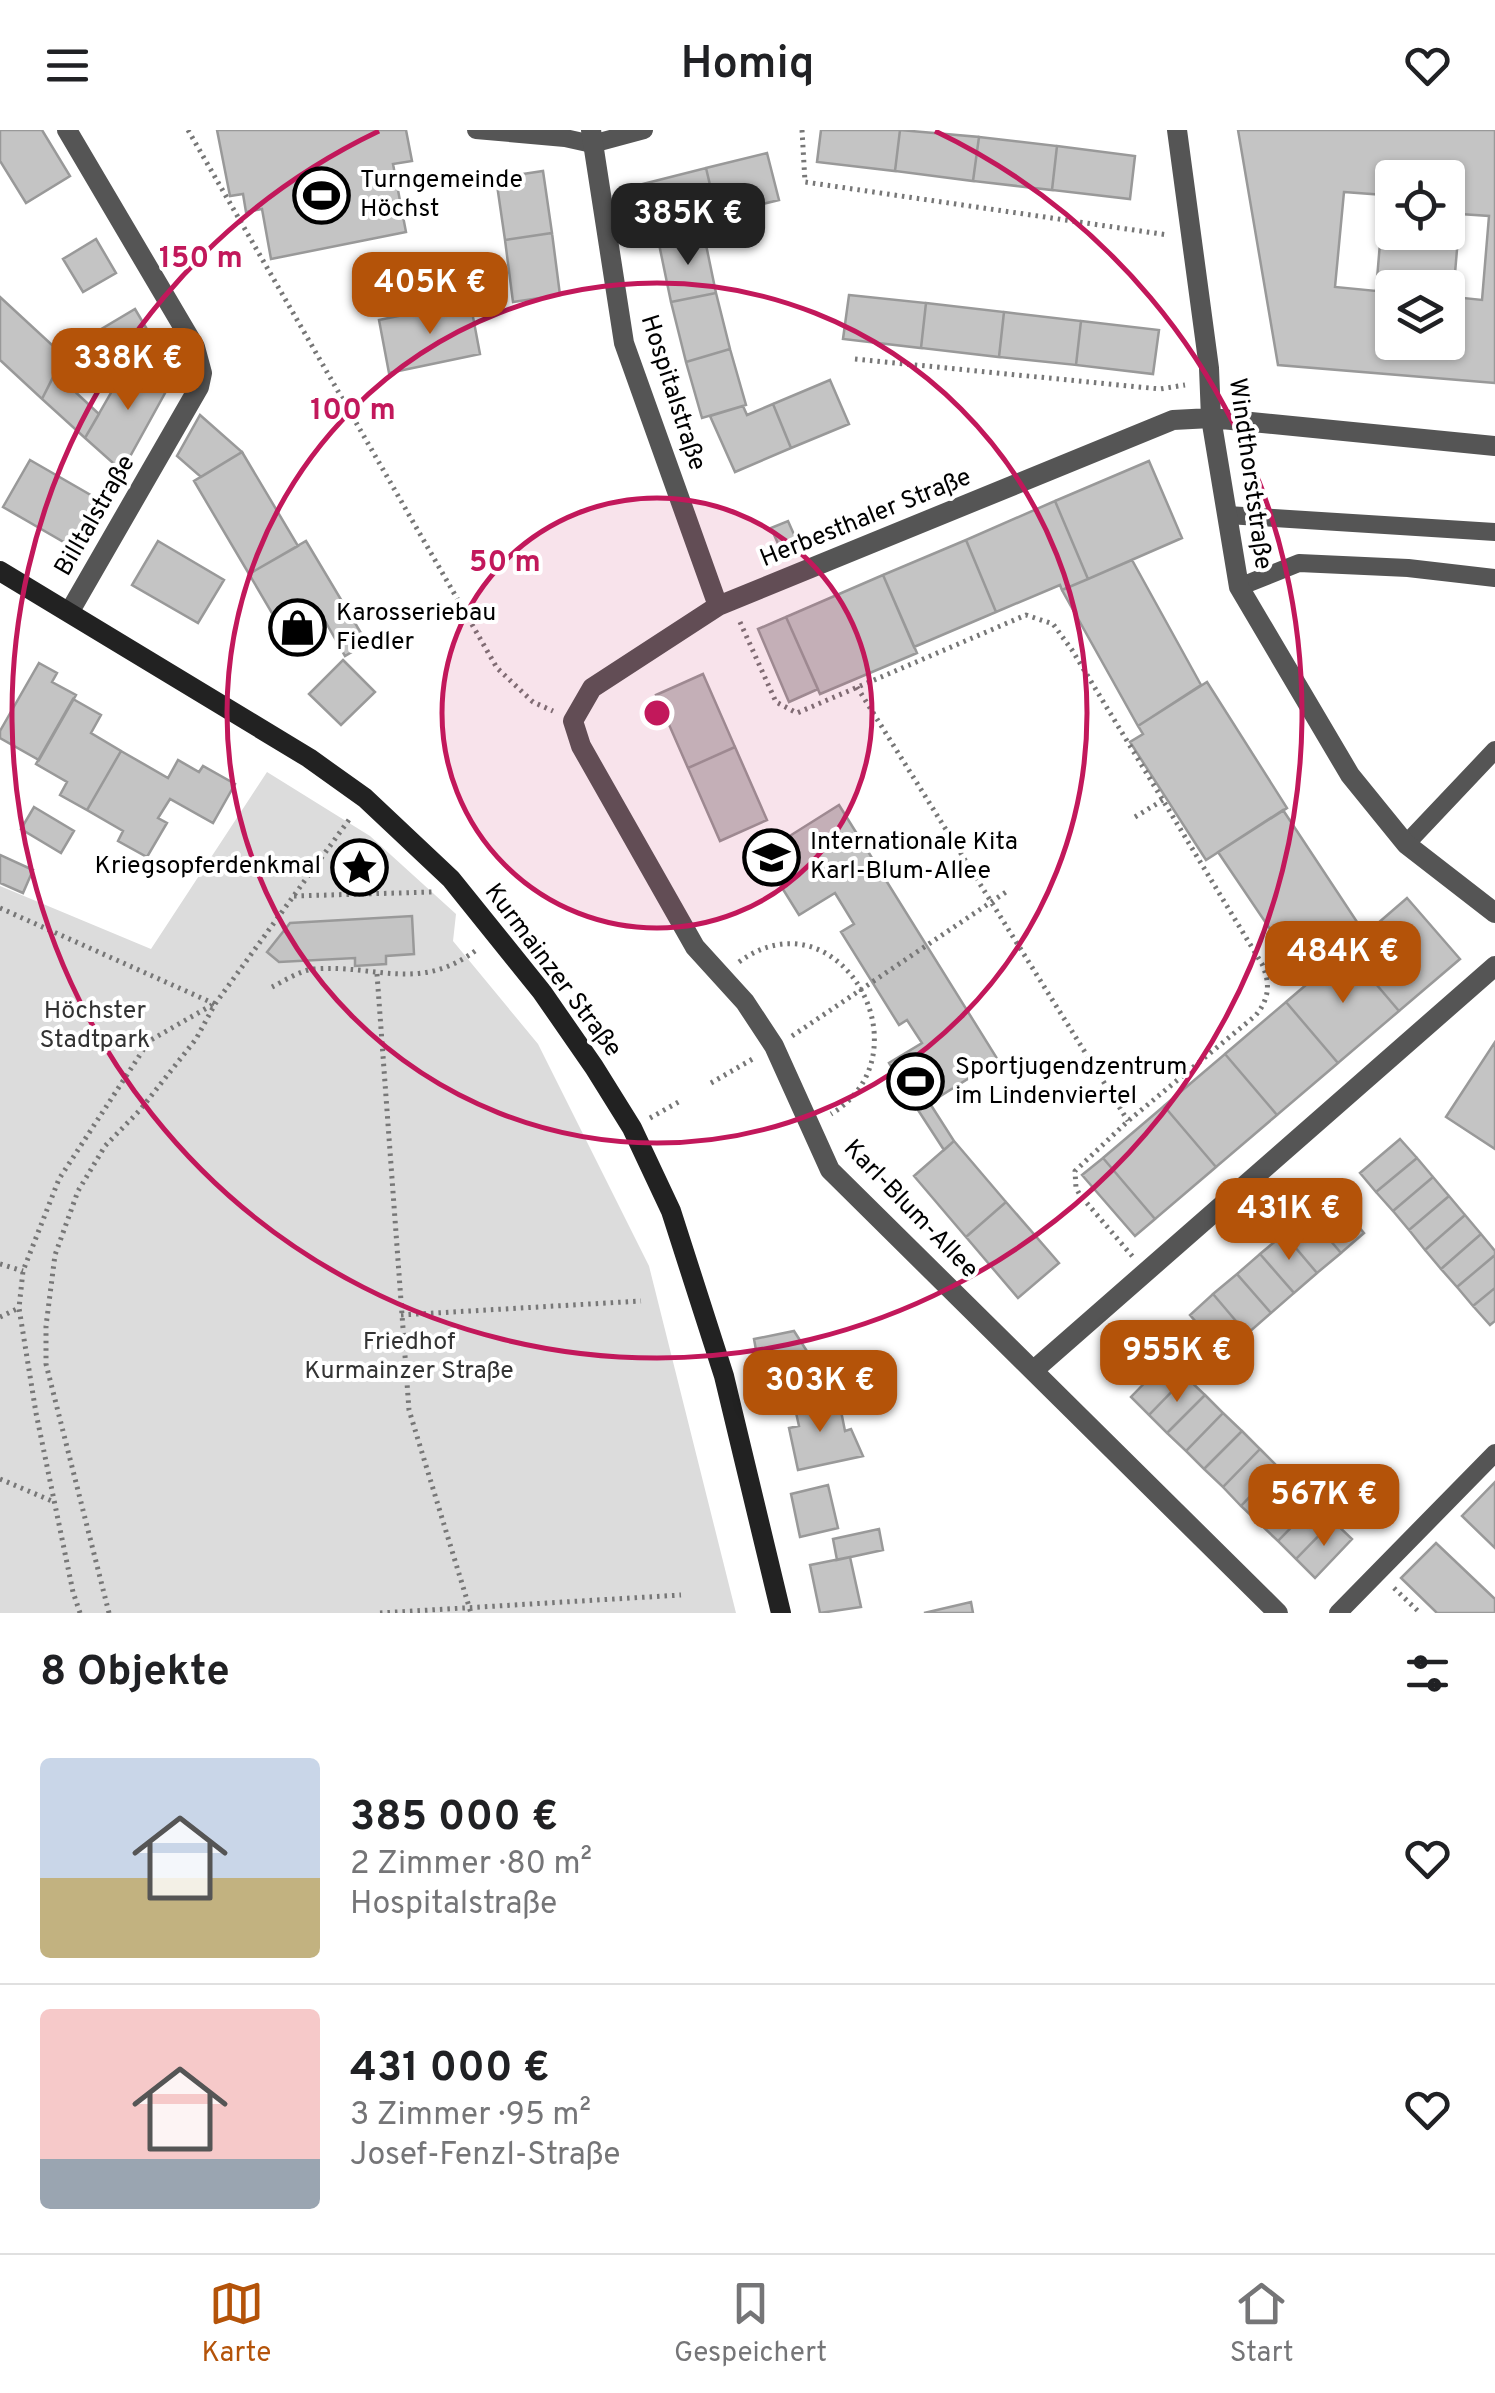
<!DOCTYPE html>
<html lang="de">
<head>
<meta charset="utf-8">
<style>
  :root { --surface:#fff; --page:#f2f2f2; --text:#202124; --muted:#757577; --line:#e0e0e0; --accent:#b45309 }
  body { margin:0; font-family:Overpass,sans-serif; background:var(--page); color:var(--text); height:100vh; display:flex; flex-direction:column; font-size:38px; white-space:nowrap }
  * { box-sizing:border-box; margin:0 }
  p { font-size:32px; color:var(--muted) }
  .icon { flex:none; width:55px; height:55px; fill:none; stroke:currentColor; stroke-width:2; stroke-linecap:round; stroke-linejoin:round }
  .map { position:relative; height:1483px; overflow:hidden }
  .panel { display:flex; flex-direction:column; background:var(--surface); flex:1 }
  .panel>* { flex:none }
  .fabs { position:absolute; left:1375px; top:30px; display:grid; gap:20px }
  .fabs a { display:grid; place-items:center; width:90px; height:90px; border-radius:10px; background:var(--surface); box-shadow:0 2px 8px #0004; font-size:50px }
  .price { position:absolute; translate:-50% -85px; padding:0 22px; border-radius:20px; background:var(--accent); color:#fff; font-size:32px; line-height:65px; filter:drop-shadow(0 2px 5px #0008) }
  .price::after { content:''; position:absolute; left:50%; top:60px; width:30px; height:22px; margin-left:-15px; background:inherit; clip-path:polygon(0 0,100% 0,50% 100%) }
  .price.active { background:#222; color:#fff }
  ul { padding:0; list-style:none }
  li { display:flex; align-items:center; gap:30px; height:250px; padding:0 40px }
  li+li { border-top:2px solid var(--line) }
  li span { display:grid; place-items:center; flex:none; width:280px; height:200px; border-radius:10px; color:#555 }
  li>.icon { margin-inline-start:auto }
  span .icon { width:120px; height:120px; fill:#fffc; stroke-width:1 }
  li b { font-size:42px }
  h2 { display:flex; justify-content:space-between; align-items:center; height:120px; padding:0 40px; font-size:42px }
  header { display:flex; justify-content:space-between; align-items:center; height:130px; padding:0 40px; background:var(--surface); font-size:45px; font-weight:600 }
  .tab-bar { display:flex; justify-content:space-around; align-items:center; height:140px; border-top:2px solid var(--line); background:var(--surface); font-size:28px; color:var(--muted) }
  .tab-bar a { display:grid; justify-items:center; gap:5px }
  .tab-bar .active { color:var(--accent) }
  .map>svg:first-child { display:block }
  .green { fill:#dcdcdc }
  .building { fill:#c4c4c4; stroke:#999; stroke-width:2.5; fill-rule:evenodd }
  .lines { fill:none; stroke-linecap:round; stroke-linejoin:round }
  .path { stroke:#777; stroke-width:5; stroke-dasharray:2.5 5; stroke-linecap:butt }
  .lane { stroke:#555; stroke-width:18 }
  .street { stroke:#555; stroke-width:20 }
  .secondary { stroke:#222; stroke-width:20 }
  .ring { fill:none; stroke:#c2185b; stroke-width:5 }
  .labels { text-anchor:middle; dominant-baseline:central; stroke-width:8; stroke-linejoin:round; paint-order:stroke }
  .poi-label { font-size:25px; fill:#000; stroke:#fff; text-anchor:start }
  .street-label { font-size:25px; fill:#000; stroke:#fff }
  .park-label { font-size:25px; fill:#333; stroke:#fff }
  .centre { fill:#c2185b; stroke:#fff; stroke-width:5 }
  .ring-label { font-size:30px; text-anchor:middle; font-weight:bold; fill:#c2185b; stroke:#fff; stroke-width:8; stroke-linejoin:round; paint-order:stroke }
</style>
</head>
<body>
<header><svg class="icon" aria-label="menu" viewBox="0 0 24 24"><path d="M4 6h16M4 12h16M4 18h16"/></svg>Homiq<svg class="icon" aria-label="heart" viewBox="0 0 24 24"><path d="M12 20l-8-8c-3-5 5-10 8-4 3-6 11-1 8 4z"/></svg></header>
<div class="map">
<svg width="1495" height="1483" viewBox="0 0 1495 1483">
  <rect width="100%" height="100%" fill="#fff"/>
  <!-- green -->
  <path class="green" d="M267,642L370,706L456,784L453,811L538,914L649,1136L736,1483H0V756L151,819Z"/>
  <!-- building -->
  <path class="building" d="M0,0H42L70,46L26,73L0,31Z
    M217,0H406L412,31L393,34L406,102L271,129L262,79L246,82L243,64L230,66Z
    M821,0H900L895,41L817,32Z
    M900,0L979,7L973,51L895,41Z
    M1238,0H1495V253L1278,235ZM1392,48H1448V102H1392ZM1344,62L1384,65L1376,161L1335,157ZM1460,84L1489,86L1482,170L1453,167ZM1392,158H1448V212H1392Z
    M979,7L1057,16L1052,60L973,51Z
    M1057,16L1135,26L1130,69L1052,60Z
    M767,23L779,70L717,85L706,38Z
    M706,38L716,80L692,86L696,106L650,115L639,55Z
    M543,41L552,103L505,110L496,48Z
    M552,103L560,165L513,172L505,110Z
    M704,105L716,163L671,172L659,114Z
    M96,109L116,143L83,162L63,129Z
    M716,163L730,219L686,232L671,172Z
    M849,165L926,173L921,218L843,209Z
    M0,167L64,226L42,269L0,230Z
    M470,171L480,224L389,243L379,190Z
    M926,173L1004,182L999,227L921,218Z
    M135,179L161,223L119,249L93,204Z
    M1004,182L1081,191L1076,235L999,227Z
    M1081,191L1159,200L1153,244L1076,235Z
    M730,219L746,275L702,288L686,232Z
    M153,229L170,254L122,341L85,308L119,249Z
    M55,243L99,284L85,308L42,269Z
    M830,250L849,294L791,318L773,274Z
    M773,274L791,318L735,342L710,286L743,276L747,285Z
    M200,285L242,322L201,347L177,326Z
    M242,322L298,416L249,444L194,351Z
    M30,330L101,371L74,418L3,377Z
    M1149,331L1182,408L1088,449L1055,371Z
    M1055,371L1088,449L1062,460L1060,455L996,482L966,410Z
    M788,391L800,418L783,425L771,398Z
    M966,410L996,482L914,517L883,445Z
    M158,411L224,450L198,493L132,455Z
    M306,411L367,513L345,526L325,491L289,512L249,444Z
    M1132,430L1201,555L1138,596L1062,460Z
    M883,445L917,523L820,564L786,487Z
    M786,487L818,559L789,572L758,499Z
    M343,530L375,562L341,595L309,564Z
    M39,533L57,543L52,552L76,565L39,630L0,608V601Z
    M703,544L735,617L688,638L656,565Z
    M1207,552L1287,678L1206,730L1130,612L1143,604L1138,596Z
    M73,569L101,585L91,603L121,621L87,680L60,665L67,652L36,634Z
    M735,617L767,690L720,711L688,638Z
    M121,621L168,648L178,630L199,642L203,636L235,654L213,693L170,669L158,688L167,693L147,727L118,711L123,701L87,680Z
    M839,675L998,930L918,980L889,933L922,913L907,890L899,895L841,802L854,794L835,763L799,785L761,724Z
    M34,677L74,701L61,723L21,699Z
    M1283,680L1365,804L1307,854L1218,722Z
    M0,725L33,740L23,763L0,753Z
    M1407,768L1460,829L1399,881L1347,820Z
    M412,786L414,824L386,826V834L355,836V828L279,832L267,822L290,793Z
    M1347,820L1399,881L1338,933L1286,872Z
    M1286,872L1338,933L1277,985L1225,924Z
    M1495,912V1019L1446,987Z
    M1225,924L1277,985L1216,1037L1164,976Z
    M929,972L954,1011L944,1020L918,980Z
    M1164,976L1216,1037L1155,1089L1103,1028Z
    M1400,1009L1417,1028L1376,1062L1360,1043Z
    M954,1011L1006,1072L966,1107L914,1046Z
    M1103,1028L1155,1089L1135,1106L1082,1045Z
    M1417,1028L1433,1047L1393,1081L1376,1062Z
    M1433,1047L1449,1066L1409,1100L1393,1081Z
    M1331,1063L1364,1103L1341,1123L1307,1083Z
    M1449,1066L1465,1085L1425,1120L1409,1100Z
    M1006,1072L1059,1133L1018,1168L966,1107Z
    M1307,1083L1341,1123L1317,1143L1284,1104Z
    M1465,1085L1481,1104L1441,1139L1425,1120Z
    M1284,1104L1317,1143L1294,1163L1260,1124Z
    M1481,1104L1495,1121V1125L1457,1157L1441,1139Z
    M1260,1124L1294,1163L1271,1183L1237,1144Z
    M1495,1125V1158L1473,1176L1457,1157Z
    M1237,1144L1271,1183L1247,1204L1213,1164Z
    M1495,1158V1191L1490,1195L1473,1176Z
    M1213,1164L1247,1204L1224,1224L1190,1185Z
    M794,1201L830,1257L765,1270L754,1209Z
    M1168,1229L1186,1247L1149,1285L1131,1267Z
    M1186,1247L1205,1265L1167,1303L1149,1285Z
    M814,1260L819,1285L841,1281L845,1301L851,1299L863,1326L798,1340L789,1298L799,1296L792,1265Z
    M1205,1265L1223,1283L1186,1321L1167,1303Z
    M1223,1283L1242,1301L1204,1339L1186,1321Z
    M1242,1301L1260,1319L1223,1357L1204,1339Z
    M1260,1319L1278,1337L1241,1376L1223,1357Z
    M1278,1337L1296,1355L1259,1393L1241,1376Z
    M1495,1352V1418L1462,1386Z
    M828,1355L838,1398L800,1407L791,1364Z
    M1296,1355L1315,1373L1278,1411L1259,1393Z
    M1315,1373L1333,1391L1296,1429L1278,1411Z
    M1333,1391L1352,1409L1315,1448L1296,1429Z
    M879,1399L883,1420L837,1430L833,1409Z
    M1436,1413L1495,1469V1483H1437L1401,1448Z
    M850,1427L861,1477L820,1483L810,1435Z
    M971,1472L973,1483H924Z"/>
  <g class="lines">
    <!-- path -->
    <path class="path" d="M188,0L497,538L533,572L553,581
      M802,0L805,52L1168,105
      M855,229L1160,259L1185,255
      M740,492L776,572L797,583L1026,485L1053,494L1072,520L1262,834C1271,854 1269,870 1255,886L1128,991L1075,1041L1076,1058L1080,1065L1133,1127
      M857,557L1128,991
      M1135,687L1163,670
      M294,766L432,762
      M0,778L215,874
      M739,832C838,759 932,923 831,984
      M377,844L409,1280L471,1483
      M272,857C284,851 301,840 314,839C377,834 420,864 479,818
      M792,906L1006,762
      M711,953L756,927
      M650,988L682,970
      M0,1134L23,1141
      M401,1185L641,1171
      M0,1187L19,1178
      M0,1349L52,1371
      M1394,1458L1420,1483
      M80,1483L73,1462L36,1283L19,1178L23,1141L59,1049L149,911L212,875
      M109,1483L46,1234V1196L55,1125L78,1061L105,1016L140,980L196,909L215,874L351,687
      M380,1483L681,1465"/>
    <!-- lane -->
    <path class="lane" d="M476,0L565,8L592,14L644,0
      M1227,385L1495,402
      M1239,457L1299,433L1408,438L1495,448
      M1406,714L1495,620
      M1338,1483L1495,1323"/>
    <!-- street -->
    <path class="street" d="M67,0L195,217L202,243L199,257L70,481
      M591,0L624,213L718,476
      M1177,0L1209,238L1211,288L1239,457L1350,645L1406,714L1495,783
      M1034,1240L1495,836
      M1278,1483L830,1040L774,916L745,872L695,817L581,616L573,591L592,558L718,476L1173,290L1211,288L1495,316"/>
    <!-- secondary -->
    <path class="secondary" d="M0,441L309,628L365,668L451,749L542,862L594,937L632,998L671,1081L724,1246L781,1483"/>
  </g>
  <!-- distance rings -->
  <circle cx="657" cy="583" r="215" fill="#c2185b" fill-opacity=".12"/>
  <g class="ring">
    <circle cx="657" cy="583" r="215"/>
    <circle cx="657" cy="583" r="430"/>
    <path d="M935 1A645 645 0 1 1 379 1"/>
  </g>
  <!-- icons -->
  <defs>
    <symbol id="stadium-ring" viewBox="-11 -11 22 22"><circle r="9.5" fill="#fff" stroke="#000" stroke-width="1.5"/><path d="M0-5a6.5 5 0 1 0 0 10a6.5 5 0 1 0 0-10ZM-3.5-1.8h7v3.6h-7Z" fill="#000"/></symbol>
    <symbol id="shop-ring" viewBox="-11 -11 22 22"><circle r="9.5" fill="#fff" stroke="#000" stroke-width="1.5"/><path d="M-5-2.5h2.3a2.7 3.5 0 0 1 5.4 0H5L5.5 6h-11ZM-1.5-2.5h3a1.5 2.3 0 0 0-3 0Z" fill="#000"/></symbol>
    <symbol id="school-ring" viewBox="-11 -11 22 22"><circle r="9.5" fill="#fff" stroke="#000" stroke-width="1.5"/><path d="M0-5L7-2L0 1L-7-2ZM-4 1L0 2.5L4 1V4Q0 6-4 4Z" fill="#000"/></symbol>
    <symbol id="sight-ring" viewBox="-11 -11 22 22"><circle r="9.5" fill="#fff" stroke="#000" stroke-width="1.5"/><path d="M0-6L1.8-2.2L6-1.7L2.9 1.2L3.7 5.4L0 3.3L-3.7 5.4L-2.9 1.2L-6-1.7L-1.8-2.2Z" fill="#000"/></symbol>
  </defs>
  <g fill-rule="evenodd">
    <use href="#stadium-ring" x="290" y="34" width="63" height="63"/>
    <use href="#shop-ring" x="266" y="466" width="63" height="63"/>
    <use href="#school-ring" x="740" y="696" width="63" height="63"/>
    <use href="#sight-ring" x="328" y="706" width="63" height="63"/>
    <use href="#stadium-ring" x="884" y="920" width="63" height="63"/>
  </g>
  <g class="labels">
    <!-- poi labels -->
    <g class="poi-label">
      <text x="360" y="51">Turngemeinde<tspan x="360" dy="29">Höchst</tspan></text>
      <text x="336" y="484">Karosseriebau<tspan x="336" dy="29">Fiedler</tspan></text>
      <text x="810" y="713">Internationale Kita<tspan x="810" dy="29">Karl-Blum-Allee</tspan></text>
      <text x="321" y="737" text-anchor="end">Kriegsopferdenkmal</text>
      <text x="955" y="938">Sportjugendzentrum<tspan x="955" dy="29">im Lindenviertel</tspan></text>
    </g>
    <!-- street labels -->
    <g class="street-label">
      <text transform="translate(672 263) rotate(72)">Hospitalstraße</text>
      <text transform="translate(1249 344) rotate(82)">Windthorststraße</text>
      <text transform="translate(96 386) rotate(-60)">Billtalstraße</text>
      <text transform="translate(866 389) rotate(-22)">Herbesthaler Straße</text>
      <text transform="translate(552 841) rotate(53)">Kurmainzer Straße</text>
      <text transform="translate(910 1080) rotate(46)">Karl-Blum-Allee</text>
    </g>
    <!-- park labels -->
    <g class="park-label">
      <text x="95" y="882">Höchster<tspan x="95" dy="29">Stadtpark</tspan></text>
      <text x="409" y="1213">Friedhof<tspan x="409" dy="29">Kurmainzer Straße</tspan></text>
    </g>
  </g>
  <circle cx="657" cy="583" r="15" class="centre"/>
  <g class="ring-label">
    <text x="201" y="137">150 m</text>
    <text x="353" y="289">100 m</text>
    <text x="505" y="441">50 m</text>
  </g>
</svg>
<div class="fabs">
<a><svg class="icon" aria-label="locate" viewBox="0 0 24 24"><circle cx="12" cy="12" r="6"/><path d="M12 2v4M12 18v4M2 12h4M18 12h4"/></svg></a>
<a><svg class="icon" aria-label="layers" viewBox="0 0 24 24"><path d="M12 4l9 5-9 5-9-5zM3 14l9 5 9-5"/></svg></a>
</div>
<b class="price active" style="left:688px;top:138px">385K €</b>
<b class="price" style="left:430px;top:207px">405K €</b>
<b class="price" style="left:128px;top:283px">338K €</b>
<b class="price" style="left:1343px;top:876px">484K €</b>
<b class="price" style="left:1289px;top:1133px">431K €</b>
<b class="price" style="left:1177px;top:1275px">955K €</b>
<b class="price" style="left:820px;top:1305px">303K €</b>
<b class="price" style="left:1324px;top:1419px">567K €</b>
</div>
<section class="panel">
<h2>8 Objekte<svg class="icon" aria-label="filters" viewBox="0 0 24 24"><path d="M4 7h16M4 17h16"/><circle cx="9" cy="7" r="2"/><circle cx="15" cy="17" r="2"/></svg></h2>
<ul>
<li><span style="background:linear-gradient(#c9d6e8 60%,#c2b280 0)"><svg class="icon" aria-label="home" viewBox="0 0 24 24"><path d="M3 11l9-7 9 7M6 9v11h12V9"/></svg></span><div><b>385 000 €</b><p>2 Zimmer · 80 m²</p><p>Hospitalstraße</p></div><svg class="icon" aria-label="heart" viewBox="0 0 24 24"><path d="M12 20l-8-8c-3-5 5-10 8-4 3-6 11-1 8 4z"/></svg></li>
<li><span style="background:linear-gradient(#f6c9c9 75%,#9aa5b1 0)"><svg class="icon" aria-label="home" viewBox="0 0 24 24"><path d="M3 11l9-7 9 7M6 9v11h12V9"/></svg></span><div><b>431 000 €</b><p>3 Zimmer · 95 m²</p><p>Josef-Fenzl-Straße</p></div><svg class="icon" aria-label="heart" viewBox="0 0 24 24"><path d="M12 20l-8-8c-3-5 5-10 8-4 3-6 11-1 8 4z"/></svg></li>
</ul>
</section>
<nav class="tab-bar">
<a class="active"><svg class="icon" aria-label="map" viewBox="0 0 24 24"><path d="M3 6l6-2 6 2 6-2v14l-6 2-6-2-6 2zM9 4v14M15 6v14"/></svg>Karte</a>
<a><svg class="icon" aria-label="saved" viewBox="0 0 24 24"><path d="M7 4h10v16l-5-4-5 4z"/></svg>Gespeichert</a>
<a><svg class="icon" aria-label="home" viewBox="0 0 24 24"><path d="M3 11l9-7 9 7M6 9v11h12V9"/></svg>Start</a>
</nav>
</body>
</html>
